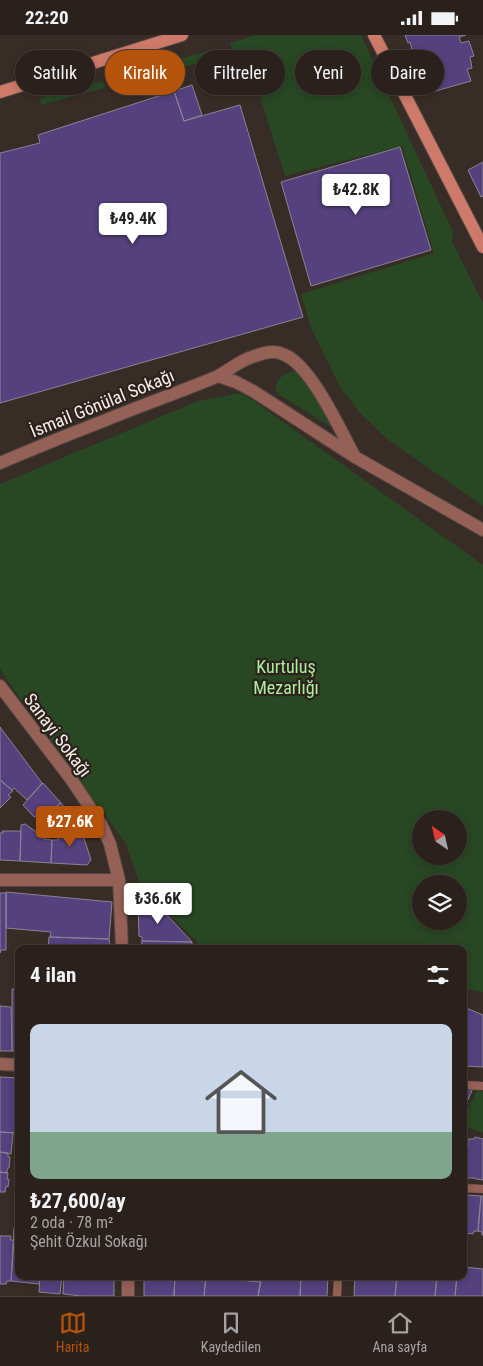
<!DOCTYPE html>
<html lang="tr">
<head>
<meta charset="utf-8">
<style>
  :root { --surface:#2a211c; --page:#322925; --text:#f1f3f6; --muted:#a5a3a3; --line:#463e3b; --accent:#b45309 }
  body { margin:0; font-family:"Roboto Condensed",sans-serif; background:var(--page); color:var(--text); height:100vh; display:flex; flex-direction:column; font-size:19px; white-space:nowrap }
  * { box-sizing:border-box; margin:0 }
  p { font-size:16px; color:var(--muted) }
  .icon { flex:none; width:28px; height:28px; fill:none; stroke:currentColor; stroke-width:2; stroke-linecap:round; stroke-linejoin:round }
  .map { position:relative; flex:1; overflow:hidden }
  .side { position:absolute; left:15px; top:910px; width:452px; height:335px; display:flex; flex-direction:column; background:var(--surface); border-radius:10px; box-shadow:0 2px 8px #0003,0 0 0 1px var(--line) }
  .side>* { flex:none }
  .top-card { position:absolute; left:15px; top:15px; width:454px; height:45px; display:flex; gap:10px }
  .needle { width:32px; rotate:326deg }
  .tools { position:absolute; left:412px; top:775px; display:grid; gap:10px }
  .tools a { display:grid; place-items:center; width:55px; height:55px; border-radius:50%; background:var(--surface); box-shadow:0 2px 8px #0003,0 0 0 1px var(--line); font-size:25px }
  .price { position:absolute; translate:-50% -42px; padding:0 11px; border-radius:5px; background:#fff; color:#222; font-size:16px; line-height:32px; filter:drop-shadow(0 1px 2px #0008) }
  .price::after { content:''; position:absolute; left:50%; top:30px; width:15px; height:11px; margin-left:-8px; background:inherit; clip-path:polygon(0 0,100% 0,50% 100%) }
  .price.active { background:var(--accent); color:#fff }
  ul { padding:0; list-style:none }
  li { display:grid; align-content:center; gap:10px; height:265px; padding:0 15px }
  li+li { border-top:1px solid var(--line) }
  li span { display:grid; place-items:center; height:155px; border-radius:10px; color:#555 }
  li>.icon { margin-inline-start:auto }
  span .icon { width:90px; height:90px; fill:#fffc; stroke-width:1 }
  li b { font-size:21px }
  h2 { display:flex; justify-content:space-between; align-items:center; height:60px; padding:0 15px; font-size:21px }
  .pill { padding:0 18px; border-radius:22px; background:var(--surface); box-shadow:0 2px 8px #0003,0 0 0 1px var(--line); font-size:18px; line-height:45px }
  .pill.active { background:var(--accent); color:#fff }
  .status { display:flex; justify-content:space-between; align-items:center; height:35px; padding:0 25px; background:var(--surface); direction:ltr }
  .status svg { height:14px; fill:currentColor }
  .tab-bar { display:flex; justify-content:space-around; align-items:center; height:70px; border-top:1px solid var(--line); background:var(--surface); font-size:14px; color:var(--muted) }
  .tab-bar a { display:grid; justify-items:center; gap:2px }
  .tab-bar .active { color:var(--accent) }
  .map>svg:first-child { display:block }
  .green { fill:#284723; fill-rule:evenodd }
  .building { fill:#54417e; stroke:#888593 }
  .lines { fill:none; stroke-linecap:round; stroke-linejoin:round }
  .lane-casing { stroke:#534741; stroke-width:9 }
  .street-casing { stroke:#534741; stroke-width:14 }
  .secondary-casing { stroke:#534741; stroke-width:14 }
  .lane { stroke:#956056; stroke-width:8 }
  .street { stroke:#956056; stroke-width:12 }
  .secondary { stroke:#cd7a6a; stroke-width:12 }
  .labels { text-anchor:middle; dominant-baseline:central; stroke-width:4.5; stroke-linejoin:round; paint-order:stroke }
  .street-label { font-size:18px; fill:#f6eeea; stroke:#2e221d }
  .park-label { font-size:18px; fill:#aaef9e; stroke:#2e221d }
</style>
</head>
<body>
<div class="status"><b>22:20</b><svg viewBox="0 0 49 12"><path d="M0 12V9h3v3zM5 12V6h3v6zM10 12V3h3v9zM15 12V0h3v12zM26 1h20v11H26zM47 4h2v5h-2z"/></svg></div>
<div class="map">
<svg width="483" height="1261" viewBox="0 0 483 1261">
  <rect width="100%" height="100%" fill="#382c26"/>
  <!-- green -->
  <path class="green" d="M257,0H361L453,197L452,207L483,268V471L387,404L360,378L340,352L311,293L301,259L434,218L402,111L285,141L245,14L232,17L230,8Z
    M208,16L210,25L126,47L124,39Z
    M103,46L105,53L41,70L40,63Z
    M292,336L297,337L342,399L278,359L276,356C275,345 282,340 292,336Z
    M240,358L254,366L483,530V957L464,953V914H204L140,850L126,809L19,662L0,634V449L198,366ZM421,784H459V821H421ZM421,849H459V886H421Z
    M478,1053L483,1058V1098L464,1091V1082Z"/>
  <!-- building -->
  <path class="building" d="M405,0H466L459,2L461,8L469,6L474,21L470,22L472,33L467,34L471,46L432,57L429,47L426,48L417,19H413L410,7L408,8Z
    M192,50L202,80L184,86L174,56Z
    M174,56L184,86L240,70L303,282L0,368V118L40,108L38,100Z
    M400,112L431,215L311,251L281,147Z
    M483,127V161L481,162L468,135Z
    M0,692L42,748L27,765L14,753L12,755L0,745Z
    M0,745L13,756L8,760L11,762L0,773Z
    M43,748L61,768L39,784L36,781L34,782L23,770Z
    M61,768L80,791L60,798L57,795L54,797L42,789L43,787L39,784Z
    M25,789L45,803L44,804L52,805L51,828L20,826L21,790Z
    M80,791L91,825L87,830L51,828L52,805H58V799L60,798Z
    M2,796H21L20,826L0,825V798H3Z
    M6,857L112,867L109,904L50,902L51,897L6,893Z
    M0,858H6V915H1L0,918Z
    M138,866L156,868L192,907L142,906V902L139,901Z
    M49,902L109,904L111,914H48Z
    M142,906L192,907V914H141Z
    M12,954H19V1016H12Z
    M0,971L11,972L12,1016H0Z
    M464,972L483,980V1032L464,1031Z
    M0,1042L19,1043V1077H15L16,1084L19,1085V1098L0,1097Z
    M464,1052L473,1053L464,1074Z
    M0,1097L13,1098L11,1119L0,1117Z
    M475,1102L483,1104V1145L476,1144L475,1143H466L465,1142L468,1104H474Z
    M464,1108H468L465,1143H464Z
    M0,1117L8,1118V1122H10L9,1133L7,1134V1138L0,1137Z
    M0,1137L8,1138L7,1144H9L8,1152L6,1151L5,1157H0Z
    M464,1160L481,1161L478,1196H474L473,1199L464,1198Z
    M481,1161H483V1200H482V1197L478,1196Z
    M14,1193H19V1241H40L39,1249L11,1246Z
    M0,1201H11L10,1205H14L11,1246H7L6,1249H0Z
    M464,1232L483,1234V1261H455L457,1241H464Z
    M40,1241H62L60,1259L39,1257Z
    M64,1241H114V1261H81L63,1259Z
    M144,1241H175L174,1261H144Z
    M175,1241H206L204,1261H174Z
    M206,1241H241L248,1246L261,1247L258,1261H204Z
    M261,1241H301L300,1261H258Z
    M301,1241H328L327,1261H300Z
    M355,1241H397L395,1261H354Z
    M397,1241H437L435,1261H395Z
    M437,1241H457L455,1261H435Z"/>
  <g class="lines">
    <defs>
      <path id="lane" d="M464,1050L483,1051
        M464,1153L483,1154
        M337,1261L338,1241"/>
      <path id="street" d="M218,341L236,347L253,356L355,422L483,495
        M0,428C35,413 70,399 106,385C142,370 180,357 216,342C228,336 239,326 252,322C263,318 274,314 285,320C312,332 340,395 355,422
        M0,651L71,744L101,789L110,809L119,845L122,914
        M0,845H119
        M0,1029L19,1030
        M128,1261V1241"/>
      <path id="secondary" d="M374,0L483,212
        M0,57L182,0"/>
    </defs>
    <!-- lane casing -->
    <use href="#lane" class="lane-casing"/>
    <!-- street casing -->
    <use href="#street" class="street-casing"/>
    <!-- secondary casing -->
    <use href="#secondary" class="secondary-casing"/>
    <!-- lane -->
    <use href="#lane" class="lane"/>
    <!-- street -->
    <use href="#street" class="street"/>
    <!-- secondary -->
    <use href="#secondary" class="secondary"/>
  </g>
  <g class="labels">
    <!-- street labels -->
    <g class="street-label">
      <text transform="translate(102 368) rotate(-22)">İsmail Gönülal Sokağı</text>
      <text transform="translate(58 700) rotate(53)">Sanayi Sokağı</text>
    </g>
    <!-- park labels -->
    <g class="park-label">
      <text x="286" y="631">Kurtuluş<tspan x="286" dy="21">Mezarlığı</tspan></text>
    </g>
  </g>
</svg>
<div class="tools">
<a><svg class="needle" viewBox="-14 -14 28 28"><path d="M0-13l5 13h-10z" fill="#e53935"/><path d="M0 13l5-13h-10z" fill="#a5a3a3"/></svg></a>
<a><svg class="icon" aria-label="layers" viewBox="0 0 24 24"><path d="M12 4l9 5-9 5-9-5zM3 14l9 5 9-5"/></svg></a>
</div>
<b class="price" style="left:356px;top:181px">₺42.8K</b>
<b class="price" style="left:133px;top:210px">₺49.4K</b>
<b class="price active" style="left:70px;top:813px">₺27.6K</b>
<b class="price" style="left:158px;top:890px">₺36.6K</b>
<div class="top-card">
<a class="pill">Satılık</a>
<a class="pill active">Kiralık</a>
<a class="pill">Filtreler</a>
<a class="pill">Yeni</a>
<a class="pill">Daire</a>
</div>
<section class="side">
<h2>4 ilan<svg class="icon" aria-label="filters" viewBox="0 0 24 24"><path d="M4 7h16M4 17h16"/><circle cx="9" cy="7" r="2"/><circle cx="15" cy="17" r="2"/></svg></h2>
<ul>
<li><span style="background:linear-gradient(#c9d6e8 70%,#7fa58c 0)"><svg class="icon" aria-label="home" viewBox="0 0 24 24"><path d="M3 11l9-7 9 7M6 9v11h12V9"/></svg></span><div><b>₺27,600/ay</b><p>2 oda · 78 m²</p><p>Şehit Özkul Sokağı</p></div></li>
</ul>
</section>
</div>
<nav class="tab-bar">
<a class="active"><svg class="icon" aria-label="map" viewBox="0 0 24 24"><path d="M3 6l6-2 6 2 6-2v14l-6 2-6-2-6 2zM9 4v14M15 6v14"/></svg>Harita</a>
<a><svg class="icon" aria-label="saved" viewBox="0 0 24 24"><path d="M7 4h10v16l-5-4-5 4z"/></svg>Kaydedilen</a>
<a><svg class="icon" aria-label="home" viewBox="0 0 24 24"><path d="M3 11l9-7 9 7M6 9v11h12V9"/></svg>Ana sayfa</a>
</nav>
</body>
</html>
